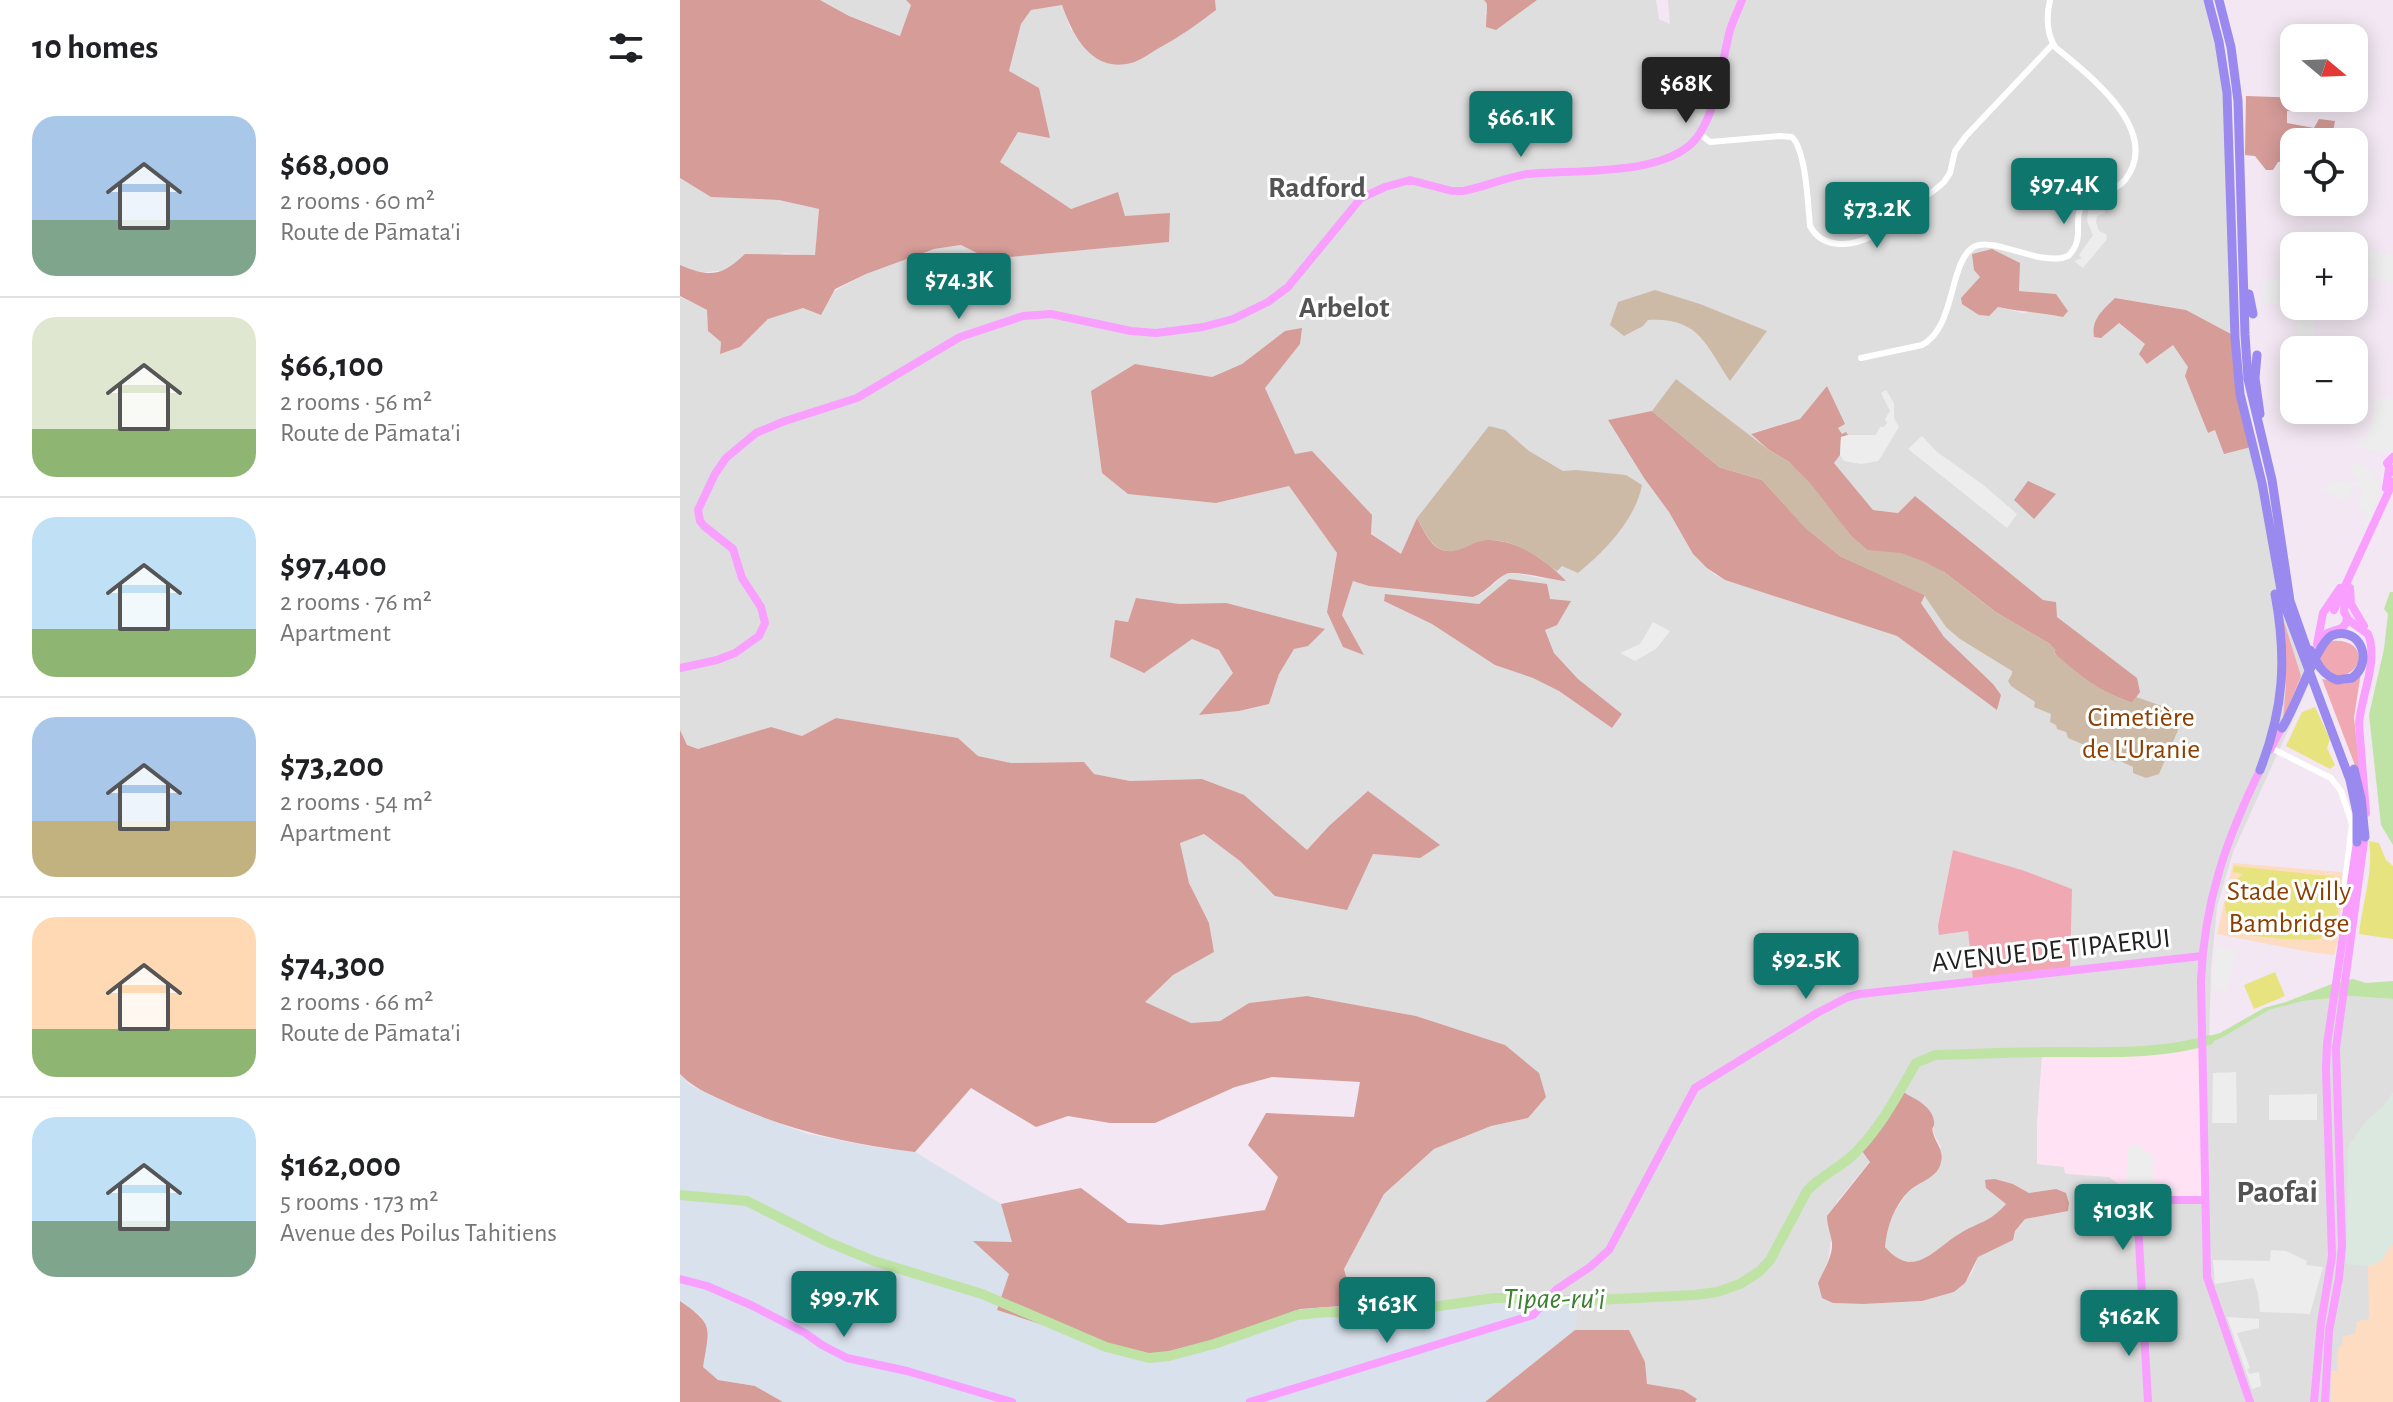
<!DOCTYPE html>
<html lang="en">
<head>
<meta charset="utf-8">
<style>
  :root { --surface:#fff; --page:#f2f2f2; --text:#202124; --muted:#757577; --line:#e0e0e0; --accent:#0f766e }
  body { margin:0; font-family:"Alegreya Sans",sans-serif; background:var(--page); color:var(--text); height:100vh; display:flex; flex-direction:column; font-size:30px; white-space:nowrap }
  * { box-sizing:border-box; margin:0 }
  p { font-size:26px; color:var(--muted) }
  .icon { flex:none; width:44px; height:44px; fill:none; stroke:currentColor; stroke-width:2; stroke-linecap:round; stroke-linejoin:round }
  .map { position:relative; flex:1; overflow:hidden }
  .side { display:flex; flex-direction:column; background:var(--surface); width:680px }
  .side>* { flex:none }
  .needle { width:52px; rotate:109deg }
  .buttons { position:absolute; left:1600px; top:24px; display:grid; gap:16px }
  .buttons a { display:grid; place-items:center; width:88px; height:88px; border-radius:16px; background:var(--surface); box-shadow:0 4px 20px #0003; font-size:40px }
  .price { position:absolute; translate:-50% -68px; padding:0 18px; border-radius:8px; background:var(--accent); color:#fff; font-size:26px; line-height:52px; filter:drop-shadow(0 2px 4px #0008) }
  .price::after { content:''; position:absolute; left:50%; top:48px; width:24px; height:18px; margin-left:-12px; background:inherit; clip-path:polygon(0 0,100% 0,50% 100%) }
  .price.on { background:#222; color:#fff }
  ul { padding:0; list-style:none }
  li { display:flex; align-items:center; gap:24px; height:200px; padding:0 32px }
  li+li { border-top:2px solid var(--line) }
  li span { display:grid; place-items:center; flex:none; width:224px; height:160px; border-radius:24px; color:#555 }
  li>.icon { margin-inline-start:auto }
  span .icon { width:96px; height:96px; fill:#fffc; stroke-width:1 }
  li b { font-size:34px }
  h2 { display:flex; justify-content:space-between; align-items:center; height:96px; padding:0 32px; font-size:34px }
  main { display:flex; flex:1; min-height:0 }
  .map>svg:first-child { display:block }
  .residential { fill:#dededf; fill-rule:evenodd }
  .industrial { fill:#d8e1ec }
  .education { fill:#ffe3f5 }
  .grass { fill:#f0a9b3 }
  .forest { fill:#d59c98 }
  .cemetery { fill:#cdbaa6 }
  .park { fill:#fedcc2 }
  .pitch { fill:#e7e47f }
  .parking { fill:#ededed }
  .plaza { fill:#dbe8e0 }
  .water { fill:#bee3a4 }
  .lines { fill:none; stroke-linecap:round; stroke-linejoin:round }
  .river { stroke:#bee3a4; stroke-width:10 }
  .minor { stroke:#fff; stroke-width:6 }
  .major { stroke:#f89fff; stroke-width:8 }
  .highway { stroke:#9a89ef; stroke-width:9 }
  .labels { text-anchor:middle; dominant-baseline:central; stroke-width:6; stroke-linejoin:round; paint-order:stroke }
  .park-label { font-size:28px; fill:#8d3e01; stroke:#fff }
  .street-label { font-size:28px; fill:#212121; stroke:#fff }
  .neighbourhood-label { font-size:30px; font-weight:bold; fill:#545454; stroke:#fff }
  .water-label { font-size:30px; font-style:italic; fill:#3d8032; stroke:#fff }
  .quarter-label { font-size:32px; font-weight:bold; fill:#545454; stroke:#fff }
</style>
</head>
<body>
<main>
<section class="side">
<h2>10 homes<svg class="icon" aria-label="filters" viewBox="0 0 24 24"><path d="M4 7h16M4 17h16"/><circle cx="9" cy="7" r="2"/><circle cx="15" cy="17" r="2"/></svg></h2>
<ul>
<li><span style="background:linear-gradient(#a9c7e8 65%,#7fa58c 0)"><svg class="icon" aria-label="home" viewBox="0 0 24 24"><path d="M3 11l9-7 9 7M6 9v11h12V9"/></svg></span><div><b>$68,000</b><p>2 rooms · 60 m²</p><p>Route de Pāmata'i</p></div></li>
<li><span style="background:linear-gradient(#dfe7d0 70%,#8fb573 0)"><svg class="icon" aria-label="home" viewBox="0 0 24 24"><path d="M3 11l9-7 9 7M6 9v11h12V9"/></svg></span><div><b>$66,100</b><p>2 rooms · 56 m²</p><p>Route de Pāmata'i</p></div></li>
<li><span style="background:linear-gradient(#bfe0f5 70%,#8fb573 0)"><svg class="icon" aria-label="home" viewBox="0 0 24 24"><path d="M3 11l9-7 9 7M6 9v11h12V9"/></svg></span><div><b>$97,400</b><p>2 rooms · 76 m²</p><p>Apartment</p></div></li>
<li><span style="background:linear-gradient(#a9c7e8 65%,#c2b280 0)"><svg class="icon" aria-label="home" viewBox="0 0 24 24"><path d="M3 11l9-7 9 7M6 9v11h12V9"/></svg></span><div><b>$73,200</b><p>2 rooms · 54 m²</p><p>Apartment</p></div></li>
<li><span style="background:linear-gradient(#ffd9b3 70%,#8fb573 0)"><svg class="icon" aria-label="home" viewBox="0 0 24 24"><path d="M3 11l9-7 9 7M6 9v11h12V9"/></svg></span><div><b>$74,300</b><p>2 rooms · 66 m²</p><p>Route de Pāmata'i</p></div></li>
<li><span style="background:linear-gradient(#bfe0f5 65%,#7fa58c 0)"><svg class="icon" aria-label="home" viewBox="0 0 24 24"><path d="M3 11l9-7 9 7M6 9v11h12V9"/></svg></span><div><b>$162,000</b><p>5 rooms · 173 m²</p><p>Avenue des Poilus Tahitiens</p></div></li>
</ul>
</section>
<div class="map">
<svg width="1713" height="1402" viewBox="0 0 1713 1402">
  <rect width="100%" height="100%" fill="#f2e7f2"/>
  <!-- residential -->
  <path class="residential" d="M140,0H226L232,5L221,36L169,16Z
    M535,0H804L807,4L805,15L857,0H976L979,19L990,24L988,0H1523L1541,68L1545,134L1551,334L1506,310L1435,298L1421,338L1438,323L1465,344H1493L1508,367L1528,433L1535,430L1571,447L1602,607L1629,684L1553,852L1537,907L1531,970L1529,1042L1545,1036L1589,1010L1623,1001L1671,996L1713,999V1402H1015L1017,1399L1003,1390L967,1385L965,1362L949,1331L895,1330L898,1301L814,1298L740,1309L713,1310L674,1305L664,1269L704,1194L754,1149L811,1126L848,1118L825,1045L736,1016L627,996L569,1003L540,1021L511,1023L464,1002L493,975L534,952L529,923L509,883L499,843L524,834L560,861L693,854L740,857L689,791L649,826L627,850L522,779L450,781L413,774L404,762L331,763L298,756L278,738L156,718L122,736L91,727L18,749L7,745L0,730V297L27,310L28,331L41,342L40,353L60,347L88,319L123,308L186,274L254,249L281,245L309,259L488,242L445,216L438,192L391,209L320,162L338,132L369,138L329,72L341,24L351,10L382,5L391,30L536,10ZM1300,277L1339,291L1376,294L1383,317L1356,311L1343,313L1318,307L1308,316L1299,315L1282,297ZM605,331L620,344L585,387L596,415L615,455L632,451L649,470L691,533L721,555L737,519L868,580L836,573L826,574L801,594L673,581L662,615L647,612L657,553L609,486L536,503L455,364L532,377L562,364ZM1147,386L1164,423L1158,428L1162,434L1167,435L1161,437L1154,463L1193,510L1218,513L1235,496L1363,600L1376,602V617L1457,678L1363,640L1317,613L1310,606L1197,552L1187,550L1172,537L1072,433L1120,419ZM928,420L1039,467L1073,478L1095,493L1126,528L1160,556L1244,595L1241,603L1264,637L1313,684L1318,710L1217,636L1045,580L1035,575L1013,554L989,512L964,478ZM706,594L799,604L865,629L874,653L898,679L942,714L932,728L879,691L752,624L704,601ZM457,598L608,621L644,629L628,645L614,649L599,674L589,704L559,711L520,715L554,673L539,650L512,639L435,621L448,622ZM1392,889L1293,981L1288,931L1259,935ZM1223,1093L1246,1106L1254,1119L1253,1132L1261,1147L1213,1213L1207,1230L1205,1247L1216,1259L1232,1262L1247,1259L1280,1233L1311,1220L1326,1204L1315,1179L1333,1184L1349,1193L1376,1189L1365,1214L1345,1219L1335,1231L1298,1257L1292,1273L1275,1292L1242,1301L1183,1304L1153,1303L1138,1283L1148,1261L1156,1203L1190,1161L1182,1151L1207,1121Z
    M0,178L31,197L99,200L139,209L135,256L104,253L48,270L18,273L0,265Z"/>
  <!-- industrial -->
  <path class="industrial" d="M0,1074L10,1085L66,1111L128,1134L200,1148L235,1152L321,1204L333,1242L294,1241L329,1274L318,1310L385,1332L411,1345L534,1342L620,1309L674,1305L713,1310L740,1309L814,1298H857L898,1301L895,1330L805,1402H103L75,1386L38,1380L23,1367L21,1316L0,1301Z"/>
  <!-- education -->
  <path class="education" d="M1525,1043V1198H1457L1429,1177L1388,1174L1385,1173L1384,1167L1357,1164V1123L1362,1055L1455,1054Z"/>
  <!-- grass -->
  <path class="grass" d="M1601,612L1621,676L1603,720L1606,685Z
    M1652,641C1686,638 1688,672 1657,677L1640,663C1639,654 1645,646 1652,641Z
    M1681,672L1674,718L1681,781L1642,679C1665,682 1659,691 1681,672Z
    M1273,850L1342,870L1392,889L1390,970L1293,981L1288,931L1259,935L1258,926Z"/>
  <!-- forest -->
  <path class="forest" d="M0,0H140L169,16L220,36L231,5L226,0H535L536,10C518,24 499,37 479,48C470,53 460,61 451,63C412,73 393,36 382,5L351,10L341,24L329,71L359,88L370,138L338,132L320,162L391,209L438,192L445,216L490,213L489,242L309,259L281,245L254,249L186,274L155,289L141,315L123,308L88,319L60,347L40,354L41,342L28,331L27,310L0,296V265C30,278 42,276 65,254L135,255L139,209L99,200L31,197L0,178Z
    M804,0H857L816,30L806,27L807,4Z
    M1566,96L1627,98L1647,109L1607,111V123L1634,128L1639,119L1655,121L1651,142H1614V162L1612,160L1598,162L1593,170H1586L1575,156L1565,155Z
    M1312,249L1340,263L1339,291L1376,294L1388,311L1383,317C1361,312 1340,312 1318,307L1309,316L1299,315L1282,304L1281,298L1300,277L1294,270L1292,254Z
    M1435,298L1506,310L1551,334L1571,447L1544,454L1535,430L1528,433L1505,376L1508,367L1493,345L1467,364L1459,354L1465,344L1439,323L1421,338L1414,337C1411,319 1423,310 1435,298Z
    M622,328L620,344L585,388L615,454L632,451L692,515L691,534L721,554L737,518C750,542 757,560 787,546C795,542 803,539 811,540C841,542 866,560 886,581C872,580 836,570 826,574C814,580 807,592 793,597L689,586L673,581L662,615L684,655L663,647L647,612L657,553L609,486L536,503L448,494L422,473L411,391L455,364L532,377L562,364L605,331Z
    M1147,386L1165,424L1158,428L1162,434L1166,432L1168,435L1161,437L1160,455L1154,463L1193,510L1218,513L1235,496L1363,600L1376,602L1377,617L1457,678L1460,692L1452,703C1424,692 1382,673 1370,644L1317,613L1264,572L1187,550L1172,537L1109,462L1089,450L1071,434L1120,419Z
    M972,411L1039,467L1082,480L1126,528L1160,556L1245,595L1241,603L1264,637L1313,684L1321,695L1317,710L1217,636L1045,580L1027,568L1013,554L989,512L964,478L928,420Z
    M1348,481L1376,494L1354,519L1334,500Z
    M829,579L867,584L870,599L891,601L877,625L865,630L874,653L898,679L942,714L932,728L879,691L853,678L815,665L752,624L704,601L705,594L799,604Z
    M456,598L499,604L546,603L645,629L628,646L614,649L599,674L589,704L559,711L519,715L553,673L539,650L512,639L464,673L430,657L435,620L448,622Z
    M156,718L278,738L298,756L331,763L404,762L414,774L450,781L522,779L564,795L627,850L649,826L688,791L760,845L740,858L693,854L667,910L595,896L560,861L524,834L500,843L509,883L529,923L534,952L493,975L465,1002L511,1023L540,1021L569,1003L627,996L736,1016L825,1045L859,1073L866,1097L848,1118L811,1126L754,1149L704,1194L664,1269L674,1305L620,1309L534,1342L500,1352L466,1356L430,1351L385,1332L317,1310L329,1274L293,1241L332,1242L321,1204L401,1188L448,1223L481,1225L585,1210L598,1177L568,1145L586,1113L674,1117L680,1082L592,1077L555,1087L475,1123H430L388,1116L356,1127L291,1088L235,1152C168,1144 103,1129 42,1100C27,1093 12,1087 0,1074V730L7,745L18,749L91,727L122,736Z
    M1223,1092C1235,1099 1252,1106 1254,1121C1255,1129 1251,1125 1253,1133C1256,1144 1264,1150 1261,1162C1258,1178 1240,1181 1229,1191C1214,1206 1207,1226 1205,1247C1234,1280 1253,1250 1279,1234C1300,1221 1308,1224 1326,1204L1306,1188L1305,1180L1315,1179L1333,1184L1349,1193L1376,1189L1386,1193L1389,1203L1388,1211L1345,1219L1335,1231L1333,1240L1298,1257L1285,1283L1274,1292L1242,1301L1183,1304L1153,1303L1142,1298L1138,1283C1143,1271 1153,1257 1152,1243C1151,1234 1147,1226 1147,1216L1190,1162L1182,1151L1207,1121Z
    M0,1301C35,1325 29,1328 23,1367L38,1380L75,1386L103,1402H0Z
    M895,1330H949L965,1362L967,1384L1003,1390L1017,1399L1015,1402H805Z"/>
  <!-- cemetery -->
  <path class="cemetery" d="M975,290L1020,304L1087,331L1050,381C1025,344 1019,317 968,320L963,326L944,336L930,325L938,302Z
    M996,379L1089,450L1109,462L1131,484L1172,537L1187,550L1221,553L1245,562L1264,572L1317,613L1370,644L1376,650L1374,653C1402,677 1417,690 1452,703L1456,697L1505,714L1479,774L1466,778L1453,773V767L1438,760L1436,762C1426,756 1415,755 1406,750L1407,746L1388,738L1386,732L1377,729L1376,725L1370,722L1371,714L1354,707L1355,702L1331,686L1328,681L1332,674V671L1280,639L1266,627L1244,595L1160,556L1125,528L1082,480L1039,467L972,411Z
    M809,426L825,430L849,451L883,471L896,470L946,475L962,485C955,520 925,551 898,573L882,566L877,571C856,556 836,540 808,540C796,540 789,547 778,550C755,557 746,534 737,518Z"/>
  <!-- park -->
  <path class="park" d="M1553,863L1661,872L1663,880L1658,941L1654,955L1629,952L1537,934Z
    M1713,1243V1402H1651V1371H1657L1658,1349L1662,1345L1663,1336L1675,1334L1677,1321L1687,1320L1689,1317L1688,1266L1701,1261Z"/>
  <!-- pitch -->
  <path class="pitch" d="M1635,707L1650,739L1647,748L1655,765L1650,769L1606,746L1622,712Z
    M1689,841L1699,843L1706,860L1713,866V939L1679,934C1682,905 1694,870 1689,841Z
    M1554,866L1656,877V883H1647C1655,893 1661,903 1657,916C1655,926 1648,936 1638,939C1630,942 1574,937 1565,934C1559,932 1554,927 1551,922C1538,904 1547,886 1563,874L1553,872Z
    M1595,972L1605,996L1574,1009L1564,985Z"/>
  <!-- parking -->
  <path class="parking" d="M1423,200L1425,213L1417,216L1416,222L1419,231L1426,234L1427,239L1403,268L1394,261L1402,258L1399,255L1413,235L1407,221L1408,211L1412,204Z
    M1682,250L1713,255V282L1674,275V254Z
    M1614,280V304L1609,305L1634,306L1635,347L1618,345V316H1603V304L1583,303L1581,281Z
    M1206,390L1214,403V418L1219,427L1201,457L1198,461L1181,464L1164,461L1160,455L1161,437L1168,435H1196L1200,427H1204L1207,423L1205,419L1210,411L1201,393Z
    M1696,397L1713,399V448L1708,452L1687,451L1688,447L1681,449L1676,444L1677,439L1686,440L1688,428H1691Z
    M1242,436L1257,452L1301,483L1337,514L1327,528L1228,449Z
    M1675,461L1691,471L1699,485L1698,497L1687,526L1683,523L1688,513L1677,507L1684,489L1674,484L1665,501L1643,490L1644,486L1655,482L1677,481L1678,478L1670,471Z
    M973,622L990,631L976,649L955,661L940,653L960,644Z
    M1536,946L1557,951L1549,979L1548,989L1532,991Z
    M1556,1072L1557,1123H1532L1533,1073Z
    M1637,1094V1120H1589V1095Z
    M1456,1144L1474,1156V1194H1458L1446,1184L1448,1147Z
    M1591,1250L1606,1251L1627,1261L1626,1265L1643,1267L1630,1314L1580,1312L1578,1293L1573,1278L1535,1284L1533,1260L1590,1261Z
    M1547,1317L1579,1319V1328L1557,1333L1570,1368L1567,1369L1569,1374L1579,1372L1581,1386L1572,1389Z"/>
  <!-- plaza -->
  <path class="plaza" d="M1713,1092V1243L1701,1261L1692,1266L1666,1264L1668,1147L1686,1121L1704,1105Z"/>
  <!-- water -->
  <path class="water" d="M1710,592H1713V845L1701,825L1689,715L1704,649L1708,614L1704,609Z
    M1673,979L1686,983L1713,981V999L1671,996L1623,1001L1589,1010L1545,1036L1529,1043V1036L1540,1033L1584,1008L1606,1002L1649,985Z"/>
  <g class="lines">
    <!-- river -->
    <path class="river" d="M0,1195L67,1201L148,1242L194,1261L302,1294L426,1347L469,1358L489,1356L534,1344L617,1315L647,1312L705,1314L814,1298H857L898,1301L1015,1295L1037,1292L1060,1284L1080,1271L1090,1260L1127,1191C1141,1175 1162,1167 1176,1152C1201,1127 1218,1094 1236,1063L1255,1055C1295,1054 1335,1052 1374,1052C1425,1052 1480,1055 1529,1040"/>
    <!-- minor -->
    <path class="minor" d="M1020,134L1030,142L1100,136L1112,137C1126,151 1128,204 1130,226C1142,249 1171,247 1192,236C1203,230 1212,219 1222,212C1236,202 1252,194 1264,182L1270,173L1275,151L1286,136L1373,44
      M1181,358L1242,345C1275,328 1269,265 1292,248C1311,234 1361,268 1388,256C1407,238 1391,219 1403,205C1415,193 1434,193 1445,180C1483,131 1409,75 1375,47C1366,32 1366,17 1370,0
      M1591,748L1651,778L1661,791L1672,824L1663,898L1666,909"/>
    <!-- major -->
    <path class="major" d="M1712,472L1707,463L1713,457
      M1706,488L1709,469
      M1670,588L1671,604L1684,626
      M1654,610L1713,482
      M1667,619L1688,634C1699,660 1681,696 1679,724L1686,813
      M1641,642L1647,633L1662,628L1666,623L1667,617L1664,612L1667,582
      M1637,644L1643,613L1660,588
      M0,668L37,660L55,653L79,636L85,623L81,607L62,578L53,549L24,526L20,521L18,510L35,474L46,458L76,433L105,421L177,398L280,337L343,316L371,314L451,331L476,333L523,327L553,319L588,302L608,287L681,198L705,187L730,180L772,191H783C805,187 826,177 848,174C893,169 994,178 1020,133C1038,104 1041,67 1049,34C1052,22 1058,11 1062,0
      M1590,750L1604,723
      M0,1279L27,1286L73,1306L125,1333L142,1345L167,1358L227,1371L332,1402
      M570,1402L853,1315L877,1289L910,1267L929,1250L1015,1088L1137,1013L1168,997L1180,994L1522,956
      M1468,1402L1457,1205L1463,1200H1525
      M1570,1402L1527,1277L1521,981C1524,901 1547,837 1582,766
      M1634,1402L1641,1323L1652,1256L1646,1069L1647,1044L1677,842
      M1645,1402L1649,1331L1659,1278L1662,1246L1656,1048L1685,834"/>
    <!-- highway -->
    <path class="highway" d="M1528,0L1539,42L1547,93L1555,338L1560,394L1582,483L1603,601L1670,780L1677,813V842
      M1539,0L1551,47L1558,101L1565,335L1568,379L1592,480L1610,601L1629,655
      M1569,294L1573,314
      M1577,355L1575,378L1580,414
      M1602,728C1615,710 1637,641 1653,635C1681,626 1694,662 1672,678L1657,680C1643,675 1637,664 1631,651L1630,650
      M1674,769L1681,798L1685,837
      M1580,770C1604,708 1607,658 1595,594"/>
  </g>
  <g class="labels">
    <!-- park labels -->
    <g class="park-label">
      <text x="1461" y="718">Cimetière<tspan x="1461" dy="32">de L'Uranie</tspan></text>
      <text x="1609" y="892">Stade Willy<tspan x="1609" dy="32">Bambridge</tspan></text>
    </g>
    <!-- street labels -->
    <g class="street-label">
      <text transform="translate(1371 951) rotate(-6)">AVENUE DE TIPAERUI</text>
    </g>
    <!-- neighbourhood labels -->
    <g class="neighbourhood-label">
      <text x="637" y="188">Radford</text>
      <text x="664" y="308">Arbelot</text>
    </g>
    <!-- water labels -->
    <g class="water-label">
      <text x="874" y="1299">Tipae-ru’i</text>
    </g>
    <!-- quarter labels -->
    <g class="quarter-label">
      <text x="1597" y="1192">Paofai</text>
    </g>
  </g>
</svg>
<div class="buttons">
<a><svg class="needle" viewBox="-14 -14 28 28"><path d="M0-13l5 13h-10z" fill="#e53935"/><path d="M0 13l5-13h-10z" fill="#757577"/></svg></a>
<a><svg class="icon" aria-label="locate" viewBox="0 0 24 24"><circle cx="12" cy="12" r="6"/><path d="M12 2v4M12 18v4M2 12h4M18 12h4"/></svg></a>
<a>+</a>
<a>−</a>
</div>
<b class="price on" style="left:1006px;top:125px">$68K</b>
<b class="price" style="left:841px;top:159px">$66.1K</b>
<b class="price" style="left:1384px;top:226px">$97.4K</b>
<b class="price" style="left:1197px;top:250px">$73.2K</b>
<b class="price" style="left:279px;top:321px">$74.3K</b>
<b class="price" style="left:1126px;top:1001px">$92.5K</b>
<b class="price" style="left:1443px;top:1252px">$103K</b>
<b class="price" style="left:164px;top:1339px">$99.7K</b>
<b class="price" style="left:707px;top:1345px">$163K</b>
<b class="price" style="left:1449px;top:1358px">$162K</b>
</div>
</main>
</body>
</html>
